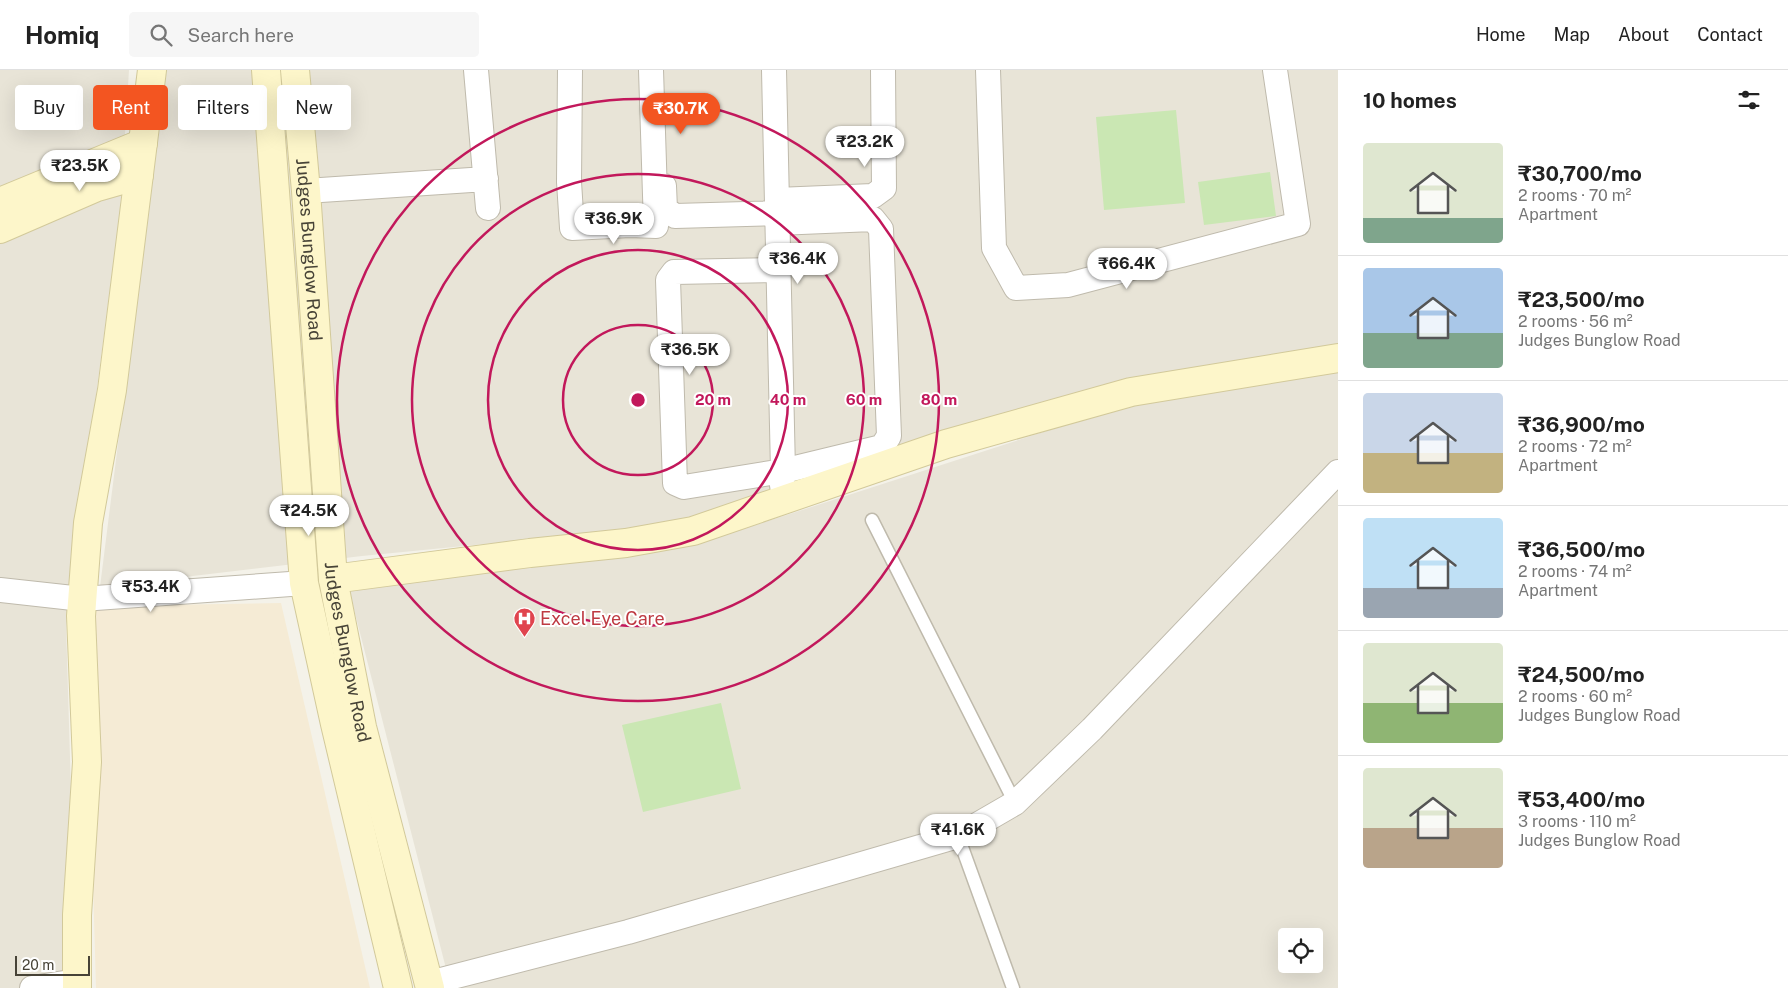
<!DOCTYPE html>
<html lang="en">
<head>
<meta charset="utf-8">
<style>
  :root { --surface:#fff; --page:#f6f6f6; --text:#222; --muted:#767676; --line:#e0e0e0; --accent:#f35521 }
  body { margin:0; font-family:"Public Sans",sans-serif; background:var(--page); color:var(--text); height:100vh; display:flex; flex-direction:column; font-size:19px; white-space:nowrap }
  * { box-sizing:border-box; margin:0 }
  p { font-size:16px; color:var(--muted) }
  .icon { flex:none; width:28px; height:28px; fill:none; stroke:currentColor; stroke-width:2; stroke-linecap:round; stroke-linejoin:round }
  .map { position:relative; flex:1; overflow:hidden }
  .side { display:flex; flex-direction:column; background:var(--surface); width:450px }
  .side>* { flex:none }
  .hud { position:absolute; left:15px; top:15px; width:475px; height:45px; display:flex; gap:10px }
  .tools { position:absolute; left:1278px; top:858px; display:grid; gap:10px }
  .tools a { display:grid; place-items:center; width:45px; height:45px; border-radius:5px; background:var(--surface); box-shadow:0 5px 20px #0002; font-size:25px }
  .scale { position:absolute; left:15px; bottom:12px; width:75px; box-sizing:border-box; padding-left:5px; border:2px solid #474337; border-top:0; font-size:14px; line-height:18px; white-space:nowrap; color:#474337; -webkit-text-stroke:4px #fff; paint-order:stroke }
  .price { position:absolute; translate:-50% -42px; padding:0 11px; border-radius:18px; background:#fff; color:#222; font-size:16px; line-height:32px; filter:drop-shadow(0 1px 2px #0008) }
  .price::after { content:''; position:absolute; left:50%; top:30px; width:15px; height:11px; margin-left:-8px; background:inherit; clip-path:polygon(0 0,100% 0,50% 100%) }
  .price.selected { background:var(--accent); color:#fff }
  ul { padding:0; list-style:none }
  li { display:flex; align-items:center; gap:15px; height:125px; padding:0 25px }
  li+li { border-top:1px solid var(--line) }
  li span { display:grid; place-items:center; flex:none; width:140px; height:100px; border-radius:5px; color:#555 }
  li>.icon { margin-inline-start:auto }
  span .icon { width:60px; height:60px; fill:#fffc; stroke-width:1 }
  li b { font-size:21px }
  h2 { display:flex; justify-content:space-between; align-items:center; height:60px; padding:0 25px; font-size:21px }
  .tag { padding:0 18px; border-radius:5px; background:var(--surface); box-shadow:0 5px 20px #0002; font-size:18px; line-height:45px }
  .tag.selected { background:var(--accent); color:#fff }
  header { display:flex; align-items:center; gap:30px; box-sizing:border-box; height:70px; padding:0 25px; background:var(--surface); border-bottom:1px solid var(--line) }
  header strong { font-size:24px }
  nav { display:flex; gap:28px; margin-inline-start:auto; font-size:18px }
  .search { width:350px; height:45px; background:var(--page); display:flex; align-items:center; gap:12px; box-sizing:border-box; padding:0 18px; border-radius:5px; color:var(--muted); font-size:19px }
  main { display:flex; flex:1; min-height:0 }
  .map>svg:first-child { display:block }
  .residential { fill:#e8e4d7; fill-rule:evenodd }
  .commercial { fill:#f5ebd5 }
  .green { fill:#cae7b3 }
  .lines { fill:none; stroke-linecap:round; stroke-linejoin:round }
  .lane-casing { stroke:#bfbaac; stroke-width:15 }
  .street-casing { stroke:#bfbaac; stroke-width:26 }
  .secondary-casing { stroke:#d2c99a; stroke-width:30 }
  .lane { stroke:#fff; stroke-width:12 }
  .street { stroke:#fff; stroke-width:24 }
  .secondary { stroke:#fdf6ca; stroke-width:28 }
  .ring { fill:none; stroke:#c2185b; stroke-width:2.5 }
  .labels { text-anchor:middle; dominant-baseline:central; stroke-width:4; stroke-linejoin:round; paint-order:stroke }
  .street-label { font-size:18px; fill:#474337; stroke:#fff }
  .health-label { font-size:18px; fill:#be3a42; stroke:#fff; text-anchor:start }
  .centre { fill:#c2185b; stroke:#fff; stroke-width:2.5 }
  .ring-label { font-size:15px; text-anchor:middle; font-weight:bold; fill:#c2185b; stroke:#fff; stroke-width:4; stroke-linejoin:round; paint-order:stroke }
</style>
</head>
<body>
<header>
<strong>Homiq</strong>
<div class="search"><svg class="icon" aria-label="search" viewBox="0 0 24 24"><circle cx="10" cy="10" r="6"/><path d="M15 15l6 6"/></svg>Search here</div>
<nav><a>Home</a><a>Map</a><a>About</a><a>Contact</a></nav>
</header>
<main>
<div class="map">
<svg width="1338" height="918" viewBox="0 0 1338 918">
  <rect width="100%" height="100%" fill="#f4f2e9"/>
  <!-- residential -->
  <path class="residential" d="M0,0H129L120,143L66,555L77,918H0Z
    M165,0H1338V275L1268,285L821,408L745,438L648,458L362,486L100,517Z
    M1338,300V918H451L349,520L697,474L1133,333ZM1286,866H1314V894H1286Z"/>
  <!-- commercial -->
  <path class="commercial" d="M281,533L370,918H96L90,708L93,536Z"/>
  <!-- green -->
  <path class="green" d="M1176,40L1185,133L1104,140L1096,47Z
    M1270,102L1276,146L1204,155L1198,112Z
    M721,633L741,719L643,742L622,655Z"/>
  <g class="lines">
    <defs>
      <path id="lane" d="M872,450L1015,733
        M958,766L1013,918"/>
      <path id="street" d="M476,0L488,138
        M570,0L569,112L572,158L630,155L656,156L651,0
        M774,0L783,401L782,416
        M988,0L994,178L1016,218L1068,215L1298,154L1275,0
        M664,116L665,139L675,146L777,143
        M306,121L486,109
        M777,130L873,126L884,118L883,0
        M777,153L873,149L881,159L889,366L882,377L783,401L684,417L675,413L668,210L674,202L779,200
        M0,520L82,529L304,513
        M429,913L628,862L958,766L1015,733L1092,659L1338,402
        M32,918L77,911"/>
      <g id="secondary">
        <path d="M266,0L304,513L335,654L398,918"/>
        <path id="s1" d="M295,0L306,121L333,509L362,657L430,918"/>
        <path d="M0,132L143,73"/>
        <path d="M0,159L97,117L139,105"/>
        <path d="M333,509L530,483L626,473L693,461L946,374L1131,322L1338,288"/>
        <path d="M77,918V845L87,692L81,546L88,453L112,320L152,0"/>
      </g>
    </defs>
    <!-- lane casing -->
    <use href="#lane" class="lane-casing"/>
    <!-- street casing -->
    <use href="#street" class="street-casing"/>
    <!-- secondary casing -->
    <use href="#secondary" class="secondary-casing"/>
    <!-- lane -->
    <use href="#lane" class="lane"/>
    <!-- street -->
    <use href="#street" class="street"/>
    <!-- secondary -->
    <use href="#secondary" class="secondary"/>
  </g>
  <!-- distance rings -->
  <g class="ring">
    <circle cx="638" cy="330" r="75"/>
    <circle cx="638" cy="330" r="150"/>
    <circle cx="638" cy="330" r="226"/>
    <circle cx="638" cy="330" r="301"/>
  </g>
  <!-- icons -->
  <defs>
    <symbol id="hospital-pin" viewBox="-11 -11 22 30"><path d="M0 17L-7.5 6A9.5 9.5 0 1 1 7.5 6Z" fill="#e0444e" stroke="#fff"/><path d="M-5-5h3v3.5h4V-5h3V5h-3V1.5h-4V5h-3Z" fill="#fff"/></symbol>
  </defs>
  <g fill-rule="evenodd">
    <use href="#hospital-pin" x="512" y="536" width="25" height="34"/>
  </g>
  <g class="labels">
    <!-- street labels -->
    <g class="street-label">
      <text stroke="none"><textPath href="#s1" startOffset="180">Judges Bunglow Road</textPath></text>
      <text stroke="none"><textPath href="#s1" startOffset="585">Judges Bunglow Road</textPath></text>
    </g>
    <!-- health labels -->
    <g class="health-label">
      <text x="540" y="548">Excel Eye Care</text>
    </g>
  </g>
  <circle cx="638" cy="330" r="8" class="centre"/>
  <g class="ring-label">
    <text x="713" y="335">20 m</text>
    <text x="788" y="335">40 m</text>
    <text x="864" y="335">60 m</text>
    <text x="939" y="335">80 m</text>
  </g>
</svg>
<div class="tools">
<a><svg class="icon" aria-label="locate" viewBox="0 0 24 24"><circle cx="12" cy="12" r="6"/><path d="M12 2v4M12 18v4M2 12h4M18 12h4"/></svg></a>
</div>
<div class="scale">20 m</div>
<b class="price selected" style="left:681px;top:65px">₹30.7K</b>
<b class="price" style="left:865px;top:98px">₹23.2K</b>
<b class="price" style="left:80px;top:122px">₹23.5K</b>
<b class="price" style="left:614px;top:175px">₹36.9K</b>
<b class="price" style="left:798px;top:215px">₹36.4K</b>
<b class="price" style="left:1127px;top:220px">₹66.4K</b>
<b class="price" style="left:690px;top:306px">₹36.5K</b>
<b class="price" style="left:309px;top:467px">₹24.5K</b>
<b class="price" style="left:151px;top:543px">₹53.4K</b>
<b class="price" style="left:958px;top:786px">₹41.6K</b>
<div class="hud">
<a class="tag">Buy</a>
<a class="tag selected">Rent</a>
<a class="tag">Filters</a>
<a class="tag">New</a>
</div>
</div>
<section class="side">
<h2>10 homes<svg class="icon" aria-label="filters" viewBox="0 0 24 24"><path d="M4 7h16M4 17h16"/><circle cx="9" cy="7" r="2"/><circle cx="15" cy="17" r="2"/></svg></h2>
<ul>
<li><span style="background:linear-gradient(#dfe7d0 75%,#7fa58c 0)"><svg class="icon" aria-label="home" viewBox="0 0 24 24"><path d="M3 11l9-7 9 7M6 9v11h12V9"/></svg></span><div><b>₹30,700/mo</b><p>2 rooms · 70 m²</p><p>Apartment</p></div></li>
<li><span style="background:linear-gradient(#a9c7e8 65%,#7fa58c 0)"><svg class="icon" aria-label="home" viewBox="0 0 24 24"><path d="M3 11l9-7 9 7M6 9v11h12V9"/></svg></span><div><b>₹23,500/mo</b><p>2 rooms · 56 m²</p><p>Judges Bunglow Road</p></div></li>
<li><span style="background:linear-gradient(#c9d6e8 60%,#c2b280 0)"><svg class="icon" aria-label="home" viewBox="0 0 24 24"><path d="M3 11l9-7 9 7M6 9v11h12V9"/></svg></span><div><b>₹36,900/mo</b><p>2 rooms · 72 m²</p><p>Apartment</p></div></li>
<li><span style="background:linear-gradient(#bfe0f5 70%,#9aa5b1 0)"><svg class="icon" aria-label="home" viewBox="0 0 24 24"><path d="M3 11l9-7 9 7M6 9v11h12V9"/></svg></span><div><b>₹36,500/mo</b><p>2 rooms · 74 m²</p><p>Apartment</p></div></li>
<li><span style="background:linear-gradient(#dfe7d0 60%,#8fb573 0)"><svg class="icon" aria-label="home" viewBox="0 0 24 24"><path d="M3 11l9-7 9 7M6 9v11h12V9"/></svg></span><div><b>₹24,500/mo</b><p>2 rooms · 60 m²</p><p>Judges Bunglow Road</p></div></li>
<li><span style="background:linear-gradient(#dfe7d0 60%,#b9a48a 0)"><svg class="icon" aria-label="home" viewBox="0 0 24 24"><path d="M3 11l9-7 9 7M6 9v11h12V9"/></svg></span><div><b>₹53,400/mo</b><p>3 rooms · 110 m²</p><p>Judges Bunglow Road</p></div></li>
</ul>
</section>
</main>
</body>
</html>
